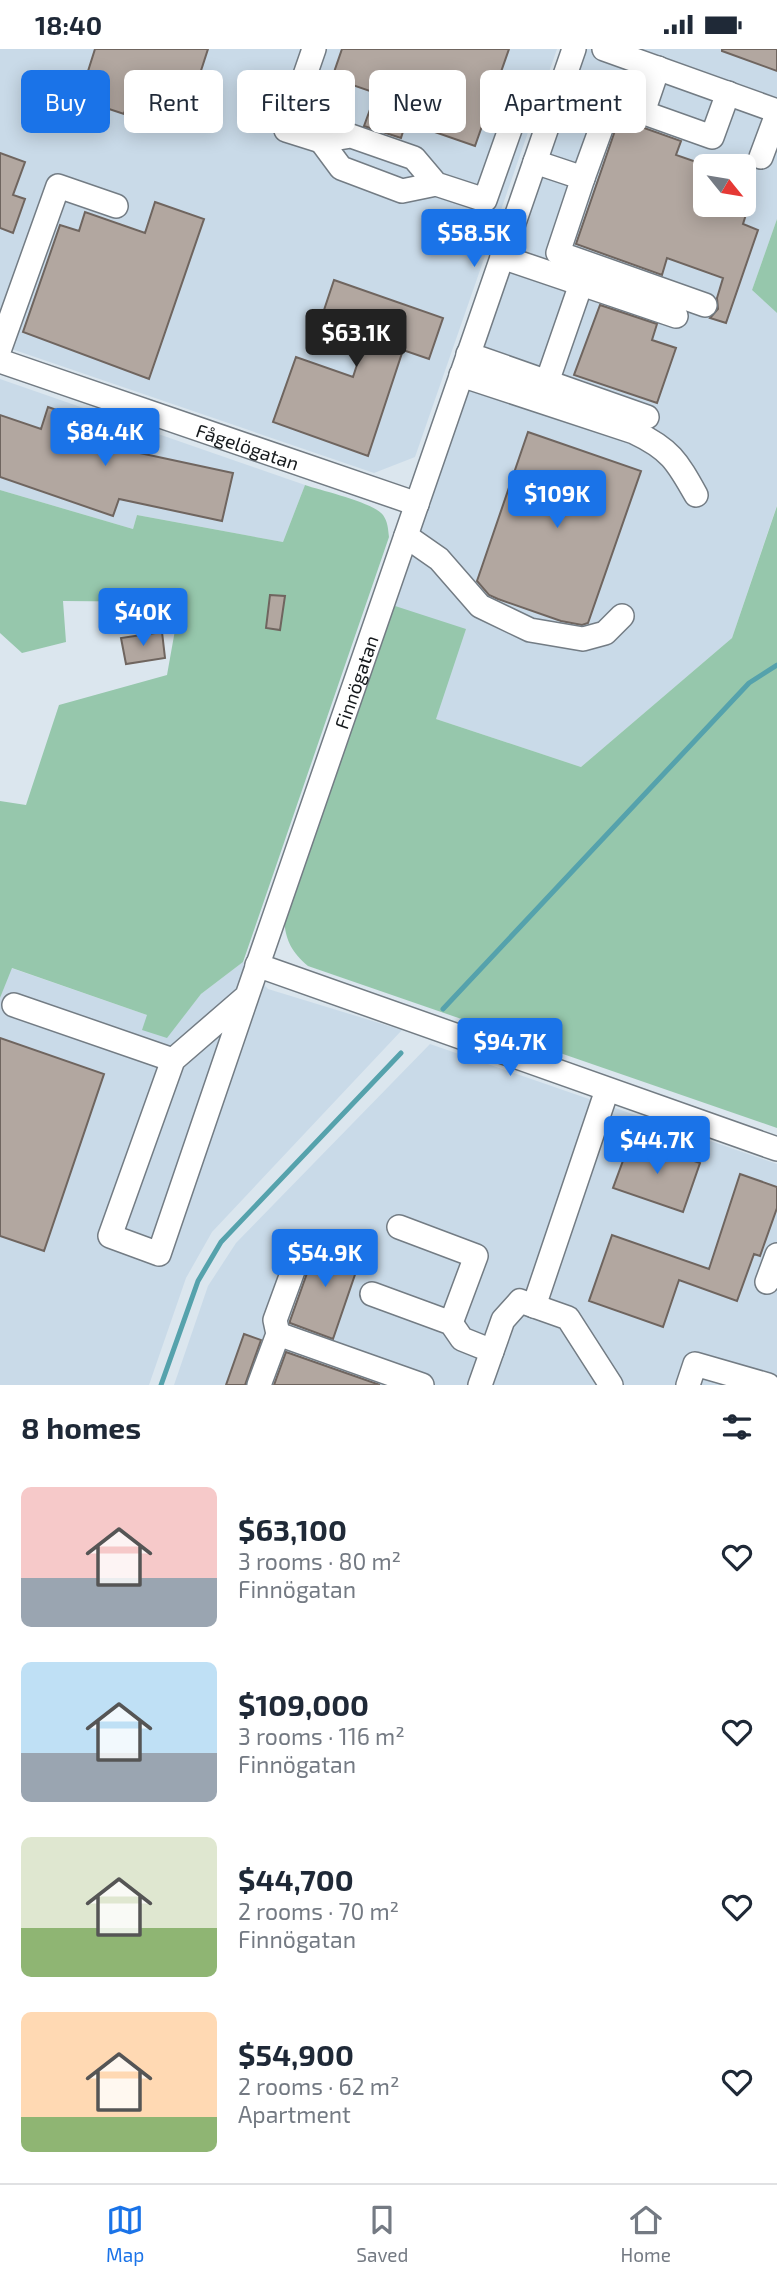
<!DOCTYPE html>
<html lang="en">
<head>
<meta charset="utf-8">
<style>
  :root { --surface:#fff; --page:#f2f2f3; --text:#1f2937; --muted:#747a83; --line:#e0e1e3; --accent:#1a73e8 }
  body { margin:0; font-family:"Exo 2",sans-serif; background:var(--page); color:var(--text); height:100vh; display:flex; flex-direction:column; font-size:26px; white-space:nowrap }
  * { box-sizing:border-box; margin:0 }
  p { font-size:23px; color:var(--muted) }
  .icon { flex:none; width:38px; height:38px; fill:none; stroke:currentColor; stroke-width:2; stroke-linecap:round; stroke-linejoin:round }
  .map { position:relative; height:1336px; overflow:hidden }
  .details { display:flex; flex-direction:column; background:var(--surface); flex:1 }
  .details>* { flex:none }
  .top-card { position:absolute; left:21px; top:21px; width:735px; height:63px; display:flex; gap:14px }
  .needle { width:46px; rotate:120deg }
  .controls { position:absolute; left:693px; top:105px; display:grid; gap:14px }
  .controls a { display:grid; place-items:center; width:63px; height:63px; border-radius:10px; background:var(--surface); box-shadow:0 4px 18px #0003; font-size:35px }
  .price { position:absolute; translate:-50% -60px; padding:0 16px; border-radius:7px; background:var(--accent); color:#fff; font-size:23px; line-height:46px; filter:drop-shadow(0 2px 4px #0008) }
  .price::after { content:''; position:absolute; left:50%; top:42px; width:21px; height:16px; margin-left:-10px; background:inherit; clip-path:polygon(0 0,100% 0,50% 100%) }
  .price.on { background:#222; color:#fff }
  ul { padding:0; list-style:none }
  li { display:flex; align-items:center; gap:21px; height:175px; padding:0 21px }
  li span { display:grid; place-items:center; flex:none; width:196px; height:140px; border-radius:10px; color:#555 }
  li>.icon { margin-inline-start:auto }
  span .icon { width:84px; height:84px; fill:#fffc; stroke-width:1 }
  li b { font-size:30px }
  h2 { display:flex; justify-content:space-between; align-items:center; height:84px; padding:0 21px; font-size:30px }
  .chip { padding:0 24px; border-radius:10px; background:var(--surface); box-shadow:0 4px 18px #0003; font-size:24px; line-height:63px }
  .chip.on { background:var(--accent); color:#fff }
  .status { display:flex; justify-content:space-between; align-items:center; height:49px; padding:0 35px; background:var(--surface); direction:ltr }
  .status svg { height:19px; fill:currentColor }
  .menu { display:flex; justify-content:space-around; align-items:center; height:98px; border-top:2px solid var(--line); background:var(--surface); font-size:19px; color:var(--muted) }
  .menu a { display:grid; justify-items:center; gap:4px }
  .menu .on { color:var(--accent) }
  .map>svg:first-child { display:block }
  .built { fill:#c9dae8; fill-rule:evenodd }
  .green { fill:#96c7ac }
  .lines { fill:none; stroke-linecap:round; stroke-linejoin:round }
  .stream { stroke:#55a2ac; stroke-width:5 }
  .building { fill:#b2a7a0; stroke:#6f655f; stroke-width:2 }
  .minor-casing { stroke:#737c84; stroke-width:26 }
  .minor { stroke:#fff; stroke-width:23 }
  .labels { text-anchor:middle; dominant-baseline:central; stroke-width:5; stroke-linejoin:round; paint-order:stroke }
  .street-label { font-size:19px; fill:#15191c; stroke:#dbe6ee }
</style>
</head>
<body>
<div class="status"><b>18:40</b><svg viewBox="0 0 49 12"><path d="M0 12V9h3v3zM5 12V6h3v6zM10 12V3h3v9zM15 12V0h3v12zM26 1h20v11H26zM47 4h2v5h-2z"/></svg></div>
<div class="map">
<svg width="777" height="1336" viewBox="0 0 777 1336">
  <rect width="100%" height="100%" fill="#dbe6ee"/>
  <!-- built -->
  <path class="built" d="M0,0H557L415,408L374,424L0,296Z
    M584,0H777V170L752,241L777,264V456L732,589L581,718L436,670L392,556ZM705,117H744V156H705Z
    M0,330L305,436L283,493L137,466L133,480L0,441Z
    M243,913L268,940L402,981L212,1183L186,1229L149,1336H0V949L11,919L147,966L167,988L201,945Z
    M430,995L777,1115V1336H174L208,1237L236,1194Z"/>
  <!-- green -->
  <path class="green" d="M777,170V264L752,241Z
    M305,436C322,442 373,453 383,466C388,473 388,480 389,488L243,913L201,945L167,989L142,981L147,966L12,919L0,949V752L26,756L59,656L167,626L180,553L63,552L66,593L22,604L0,584V441L133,480L137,466L283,493Z
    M777,457V1079L308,917C292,903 286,893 284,871L392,556L466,580L436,670L581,718L732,589Z"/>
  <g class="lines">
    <!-- stream -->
    <path class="stream" d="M443,960L749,634L777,616
      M161,1336L198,1232L221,1193L401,1004"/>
  </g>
  <!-- building -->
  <path class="building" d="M95,0H208L184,74L127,54L124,65L88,53L84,63L52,52L60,30L83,38Z
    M342,0H509L475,97L406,73L401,89L364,77L376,44L332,29Z
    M722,0H777V22L722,2Z
    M619,70L681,92L676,106L705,116V156H749L743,175L758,181L726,274L710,269L718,260L717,249L723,229L667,209L662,226L576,195Z
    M0,104L25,113L13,146L25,150L13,184L0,179Z
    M155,153L204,170L149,330L23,283L60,176L79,182L85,163L145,184Z
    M334,231L443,269L429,310L403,301L368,407L273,373L296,308L353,328L366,288L320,273Z
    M600,256L657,275L652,291L676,299L657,354L574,326Z
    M48,358L140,390L135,403L233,424L222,472L119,450L113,467L0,428V366L41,380Z
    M528,383L641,422L588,574L582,576L561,572L498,550L489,546L477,532Z
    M270,546L285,547L280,581L266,579Z
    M162,583L165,609L126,615L121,589Z
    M0,989L104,1025L44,1202L0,1187Z
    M631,1090L700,1114L683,1163L613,1139Z
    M740,1125L777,1138V1159L760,1207L754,1205L737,1252L679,1231L663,1278L589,1252L612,1186L709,1220Z
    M314,1191L361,1208L333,1290L290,1274V1272L311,1213L310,1202Z
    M244,1285L261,1291L245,1336H226Z
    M286,1303L380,1336H274Z"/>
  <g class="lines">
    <defs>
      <g id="minor">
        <path d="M314,0L286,81L321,92"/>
        <path d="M604,0L777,62"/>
        <path d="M643,63L658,19"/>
        <path d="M761,108L777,65"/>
        <path d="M535,113L583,129L558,204L705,256"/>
        <path d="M583,129L611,52L712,88L728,44"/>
        <path d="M436,135L414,109L351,87L321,92L341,119L402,142L436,135L485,151L520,52L552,63"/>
        <path d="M502,208L676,267"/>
        <path d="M0,299L58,137L116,157"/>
        <path d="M468,305L647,368"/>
        <path id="s1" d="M0,312L417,455"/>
        <path d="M461,326L634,383C670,400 677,412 696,446"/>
        <path d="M547,333L581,235"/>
        <path d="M406,487L439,510L480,557L530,581L583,590L605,584L622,567"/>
        <path d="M257,916L777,1100"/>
        <path id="s2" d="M247,947L159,1205L110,1187L173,1011L247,947L574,0"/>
        <path d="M14,956L173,1011"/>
        <path d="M399,1178L476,1207L451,1274"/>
        <path d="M767,1233L777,1206"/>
        <path d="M372,1245L451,1274L462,1290L492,1302"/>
        <path d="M534,1257L607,1041"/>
        <path d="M278,1285L422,1336"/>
        <path d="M259,1336L278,1285L275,1271L298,1208"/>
        <path d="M480,1336L503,1271L520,1252L568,1269L611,1336"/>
        <path d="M688,1336L695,1315L768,1336"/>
      </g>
    </defs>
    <!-- minor casing -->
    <use href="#minor" class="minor-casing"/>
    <!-- minor -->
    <use href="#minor" class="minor"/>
  </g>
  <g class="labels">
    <!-- street labels -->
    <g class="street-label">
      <text stroke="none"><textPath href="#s1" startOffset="262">Fågelögatan</textPath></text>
      <text stroke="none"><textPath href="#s2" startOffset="942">Finnögatan</textPath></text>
    </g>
  </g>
</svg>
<div class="controls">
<a><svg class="needle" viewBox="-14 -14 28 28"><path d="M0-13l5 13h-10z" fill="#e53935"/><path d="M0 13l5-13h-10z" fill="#747a83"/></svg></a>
</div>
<b class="price" style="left:474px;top:220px">$58.5K</b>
<b class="price on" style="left:356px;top:320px">$63.1K</b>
<b class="price" style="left:105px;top:419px">$84.4K</b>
<b class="price" style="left:557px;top:481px">$109K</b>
<b class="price" style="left:143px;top:599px">$40K</b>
<b class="price" style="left:510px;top:1029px">$94.7K</b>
<b class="price" style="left:657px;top:1127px">$44.7K</b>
<b class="price" style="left:325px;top:1240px">$54.9K</b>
<div class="top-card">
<a class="chip on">Buy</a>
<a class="chip">Rent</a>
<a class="chip">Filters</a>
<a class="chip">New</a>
<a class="chip">Apartment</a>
</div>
</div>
<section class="details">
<h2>8 homes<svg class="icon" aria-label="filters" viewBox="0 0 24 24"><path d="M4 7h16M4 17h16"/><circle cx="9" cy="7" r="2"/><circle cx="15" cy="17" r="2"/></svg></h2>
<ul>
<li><span style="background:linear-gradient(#f6c9c9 65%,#9aa5b1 0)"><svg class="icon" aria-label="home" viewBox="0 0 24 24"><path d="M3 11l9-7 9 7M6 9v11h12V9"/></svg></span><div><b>$63,100</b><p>3 rooms · 80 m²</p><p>Finnögatan</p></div><svg class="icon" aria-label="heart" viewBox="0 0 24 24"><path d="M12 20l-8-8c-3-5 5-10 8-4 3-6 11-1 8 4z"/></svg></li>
<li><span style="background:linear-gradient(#bfe0f5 65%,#9aa5b1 0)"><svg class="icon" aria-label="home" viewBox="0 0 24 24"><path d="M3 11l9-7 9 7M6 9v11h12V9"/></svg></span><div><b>$109,000</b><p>3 rooms · 116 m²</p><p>Finnögatan</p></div><svg class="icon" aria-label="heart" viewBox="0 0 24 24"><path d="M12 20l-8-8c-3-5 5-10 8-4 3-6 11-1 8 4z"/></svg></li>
<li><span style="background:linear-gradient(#dfe7d0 65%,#8fb573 0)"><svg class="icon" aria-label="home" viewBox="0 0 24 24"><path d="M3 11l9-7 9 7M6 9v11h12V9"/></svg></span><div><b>$44,700</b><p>2 rooms · 70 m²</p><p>Finnögatan</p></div><svg class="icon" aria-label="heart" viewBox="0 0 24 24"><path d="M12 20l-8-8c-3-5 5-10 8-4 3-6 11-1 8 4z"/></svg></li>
<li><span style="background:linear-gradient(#ffd9b3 75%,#8fb573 0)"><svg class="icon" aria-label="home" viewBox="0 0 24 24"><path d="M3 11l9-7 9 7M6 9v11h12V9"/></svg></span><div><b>$54,900</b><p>2 rooms · 62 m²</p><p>Apartment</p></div><svg class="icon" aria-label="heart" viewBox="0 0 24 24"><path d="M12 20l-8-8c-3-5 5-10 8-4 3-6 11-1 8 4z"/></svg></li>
</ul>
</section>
<nav class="menu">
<a class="on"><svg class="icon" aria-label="map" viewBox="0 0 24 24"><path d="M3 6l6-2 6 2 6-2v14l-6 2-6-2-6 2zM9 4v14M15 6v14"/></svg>Map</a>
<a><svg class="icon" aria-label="saved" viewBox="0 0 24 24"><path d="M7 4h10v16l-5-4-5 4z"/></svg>Saved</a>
<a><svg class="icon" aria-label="home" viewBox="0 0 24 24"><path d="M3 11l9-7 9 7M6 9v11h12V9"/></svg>Home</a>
</nav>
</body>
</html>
